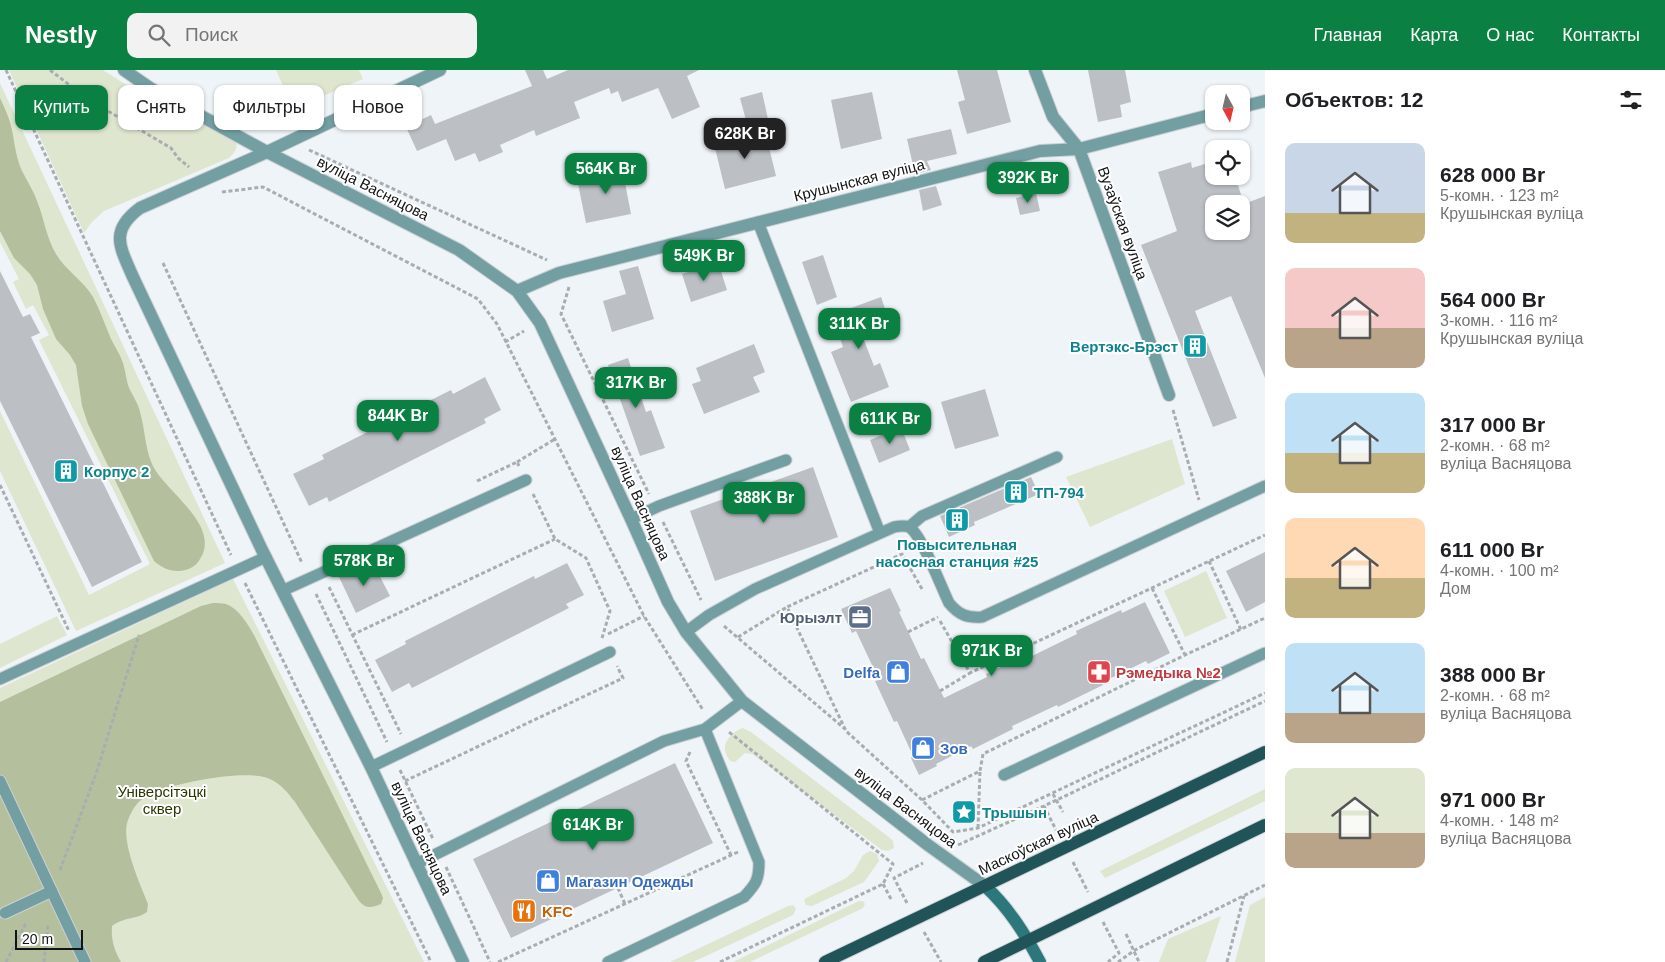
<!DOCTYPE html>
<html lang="ru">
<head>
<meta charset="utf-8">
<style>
  :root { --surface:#fff; --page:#f2f2f2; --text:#202124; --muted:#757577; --accent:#0b8043 }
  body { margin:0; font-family:Arial,sans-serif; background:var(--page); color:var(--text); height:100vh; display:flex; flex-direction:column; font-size:19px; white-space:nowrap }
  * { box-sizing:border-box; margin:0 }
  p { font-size:16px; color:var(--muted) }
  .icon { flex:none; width:28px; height:28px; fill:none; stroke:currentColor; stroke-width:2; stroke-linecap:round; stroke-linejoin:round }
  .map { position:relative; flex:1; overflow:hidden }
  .sheet { display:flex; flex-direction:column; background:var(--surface); width:400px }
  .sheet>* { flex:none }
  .banner { position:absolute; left:15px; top:15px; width:475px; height:45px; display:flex; gap:10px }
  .needle { width:32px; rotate:172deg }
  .tools { position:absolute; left:1205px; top:15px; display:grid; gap:10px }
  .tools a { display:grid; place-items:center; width:45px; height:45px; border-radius:10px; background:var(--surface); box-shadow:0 1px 4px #0004; font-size:25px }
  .scale { position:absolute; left:15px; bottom:12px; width:68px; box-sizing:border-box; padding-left:5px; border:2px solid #121415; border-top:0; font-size:14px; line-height:18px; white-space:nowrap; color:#121415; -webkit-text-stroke:4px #fff; paint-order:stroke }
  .price { position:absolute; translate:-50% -42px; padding:0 11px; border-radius:10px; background:var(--accent); color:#fff; font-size:16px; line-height:32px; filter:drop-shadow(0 1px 2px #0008) }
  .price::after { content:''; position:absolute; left:50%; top:30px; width:15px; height:11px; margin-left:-8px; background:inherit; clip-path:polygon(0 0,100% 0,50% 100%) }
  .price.on { background:#222; color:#fff }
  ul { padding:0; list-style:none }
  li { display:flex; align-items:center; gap:15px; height:125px; padding:0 20px }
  li span { display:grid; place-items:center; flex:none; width:140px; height:100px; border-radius:10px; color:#555 }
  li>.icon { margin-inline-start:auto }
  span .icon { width:60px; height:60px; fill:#fffc; stroke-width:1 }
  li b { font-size:21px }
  h2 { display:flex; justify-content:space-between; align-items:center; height:60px; padding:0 20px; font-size:21px }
  .pill { padding:0 18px; border-radius:10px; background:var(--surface); box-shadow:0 1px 4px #0004; font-size:18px; line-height:45px }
  .pill.on { background:var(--accent); color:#fff }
  header { display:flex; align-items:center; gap:30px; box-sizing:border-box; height:70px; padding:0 25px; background:var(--accent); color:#fff }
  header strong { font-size:24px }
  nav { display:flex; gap:28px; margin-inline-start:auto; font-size:18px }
  .search { width:350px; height:45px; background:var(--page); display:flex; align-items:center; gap:12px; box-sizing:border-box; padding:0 18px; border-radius:10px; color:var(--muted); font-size:19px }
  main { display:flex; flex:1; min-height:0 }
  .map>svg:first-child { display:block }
  .green { fill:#dee6cf }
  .forest { fill:#b4bf9d }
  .building { fill:#bcc0c5; fill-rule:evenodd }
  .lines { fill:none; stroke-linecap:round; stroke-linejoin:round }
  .lane-casing { stroke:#ccd0d4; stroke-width:13 }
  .street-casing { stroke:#ccd0d4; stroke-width:14 }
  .secondary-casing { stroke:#ccd0d4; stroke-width:14 }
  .primary-casing { stroke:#ccd0d4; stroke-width:14 }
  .path { stroke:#a9adb0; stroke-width:3; stroke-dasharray:4 2.5; stroke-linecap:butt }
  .lane { stroke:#739fa3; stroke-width:11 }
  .street { stroke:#739fa3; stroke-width:12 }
  .secondary { stroke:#2b777c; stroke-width:12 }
  .primary { stroke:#205458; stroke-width:12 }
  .labels { text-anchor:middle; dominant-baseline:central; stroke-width:4; stroke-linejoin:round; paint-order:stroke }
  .street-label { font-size:15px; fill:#121415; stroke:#fff }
  .culture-label { font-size:15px; font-weight:bold; fill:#0d838f; stroke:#fff; text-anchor:start }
  .service-label { font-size:15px; font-weight:bold; fill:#4e5e75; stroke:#fff; text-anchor:end }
  .shop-label { font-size:15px; font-weight:bold; fill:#366cbe; stroke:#fff; text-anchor:start }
  .health-label { font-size:15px; font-weight:bold; fill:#be3a42; stroke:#fff; text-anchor:start }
  .park-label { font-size:15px; fill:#2a3600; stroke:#fff }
  .food-label { font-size:15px; font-weight:bold; fill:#c56008; stroke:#fff; text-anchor:start }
</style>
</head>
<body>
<header>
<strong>Nestly</strong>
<div class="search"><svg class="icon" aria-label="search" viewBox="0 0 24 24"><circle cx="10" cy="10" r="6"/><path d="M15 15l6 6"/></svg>Поиск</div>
<nav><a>Главная</a><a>Карта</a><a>О нас</a><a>Контакты</a></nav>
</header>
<main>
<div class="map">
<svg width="1265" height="892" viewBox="0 0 1265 892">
  <rect width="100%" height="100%" fill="#eff4f8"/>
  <!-- green -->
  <path class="green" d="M9,0H103L136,21L230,65C240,73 238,80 229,88L104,141L92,152L84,163Z
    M276,0H359L363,9L293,39Z
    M0,13L225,493L76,561L0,401V341L89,525L150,494L39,270L49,265L33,235L26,239L13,212L19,209L0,172Z
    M1172,369L1185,414L1090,457L1066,407Z
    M1206,501L1227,548L1185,567L1164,521Z
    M233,509L424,892H0V618Z
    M57,546L67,565L0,598V574Z
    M743,658L751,662L890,768L893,771L894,778L888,781L882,780L752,684L745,683L735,692L730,691C728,688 725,683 725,679C724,670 735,660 743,658Z
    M1265,719V731L1105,808L1100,801Z
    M870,781L877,784L879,791L864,812L812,836L806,835L804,830L806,828L846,808L854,801L863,785Z
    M1265,827V892H1235L1250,835Z
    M859,831H863L865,834L863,838L750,892H733Z
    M793,835L796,839L793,845L693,892H670L788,836Z
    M1221,846L1206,892H1159L1168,869Z"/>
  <!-- forest -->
  <path class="forest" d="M0,28C5,39 10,49 12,60C14,70 15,80 18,90C22,105 32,116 37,131C44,148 46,167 56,184C66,201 83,210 93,227C100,240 105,255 111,269C115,277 120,284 123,293C125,300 126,307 128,315C131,324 138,332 140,342C145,359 145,378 152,394C163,420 222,455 200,489C196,497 187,501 178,501C168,501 161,497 154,491L88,354L82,336L76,295L70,285L56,269L43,239L37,215L30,204L14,188L0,161Z
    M213,533C217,533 222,533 226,534C239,539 247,553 254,565L381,823L383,828L381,834C371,838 366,839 359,831L295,732C288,723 281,714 270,709C247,698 174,713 150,724C139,729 132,739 128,750C120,770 140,814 148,834L147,842C136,850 126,846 112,856C111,870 114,880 121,892H0V632L201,536Z"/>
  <!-- building -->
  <path class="building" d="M525,0H543L547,9L568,0H699L687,6L700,37L672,49L658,18L622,32L618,21L611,24L609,18L574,32L580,48L536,66L534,60L500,75L503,82L479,92L475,83L455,91L446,69L417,81L406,57L431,45L435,54L532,16Z
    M957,0H997L1011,52L967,64L958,32L965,30Z
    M1088,0H1125L1131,32L1120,35L1122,47L1098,52Z
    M762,22L768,49L747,54L740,28Z
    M872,22L882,69L841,79L831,30Z
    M951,59L957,84L927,91L931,100L915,104L907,69Z
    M765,61L776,106L725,119L714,74Z
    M1214,91V106H1235L1244,134L1265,126V308L1231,226L1195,241L1237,348L1213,357L1141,175L1177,161L1158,102L1191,92L1192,98ZM1214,134H1241V161H1214Z
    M621,92L631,144L586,153L578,114L603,109L600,96Z
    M936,116L942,135L923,141L919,120Z
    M1036,123L1040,141L1020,145L1016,128Z
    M823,185L837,227L817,235L802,192Z
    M718,192L727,220L691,232L682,204Z
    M638,196L654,249L612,262L603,231L626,224L619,201Z
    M0,201L23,247L30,244L40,263L31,267L142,492L92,517L0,331Z
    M881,227L889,250L860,260L874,296L880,293L889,317L851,332L831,282L843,277L832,245Z
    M754,274L765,302L753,307L760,322L704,344L692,314L701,311L696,298Z
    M628,288L646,342L651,340L665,378L640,386L608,295Z
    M485,307L501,340L484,349L486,353L329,432L327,427L309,436L293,404L324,389L322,385L451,320L453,324Z
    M985,319L999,366L955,379L941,332Z
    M901,357L910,380L879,393L870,370Z
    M813,397L838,467L715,511L690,441Z
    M1031,407L1039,424L974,452L975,455L949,467L940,446Z
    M1265,482V532L1246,542L1226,501Z
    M372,491L390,526L356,543L339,507Z
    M567,493L584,525L566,534L569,538L412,618L409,613L392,622L375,590L406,574L405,571L534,506L535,509Z
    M890,518L901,541L899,542L921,589L924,588L944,628L987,607L986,604L1031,583L1032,586L1077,564L1076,561L1121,540L1122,543L1145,532L1170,583L1148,594L1146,591L1101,613L1103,615L1058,637L1057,635L1012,656L1013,659L973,679L971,676L936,694L937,696L919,705L911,688L913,686L897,651L894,652L875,611L879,610L856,561L852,563L841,539Z
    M675,693L713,773L511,868L473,789Z"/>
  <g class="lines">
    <defs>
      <path id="lane" d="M758,152L880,463
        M631,449L659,436L786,390
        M909,457L922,446L1057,387
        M284,520L526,410
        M686,562L709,545L755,519L894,457C899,456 904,455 909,457C921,463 942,519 949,533C959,545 967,548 982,547L1265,416
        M0,609L266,487
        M371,697L610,582
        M1004,705L1265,583
        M0,711L85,892
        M416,794L664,671L705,659
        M5,843L52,821
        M608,892L744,827C756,814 759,810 759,792L705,659L742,631"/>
      <path id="street" d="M124,0L150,18L267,82L459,180L517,221L540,253L631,449L668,532L686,562L742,631L928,775L985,816
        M440,0L267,82L140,138C109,161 120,177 133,207L262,480L371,697L463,892
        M1035,0L1053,47L1079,79L1169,325
        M1241,37L1265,31
        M517,221L559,203L1040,81L1079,79L1214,44"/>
      <path id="secondary" d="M985,816C1009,838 1025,864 1040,892"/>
      <path id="primary" d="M825,892L1265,682
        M984,892L1265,755"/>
    </defs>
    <!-- lane casing -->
    <use href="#lane" class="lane-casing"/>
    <!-- street casing -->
    <use href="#street" class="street-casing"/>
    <!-- secondary casing -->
    <use href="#secondary" class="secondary-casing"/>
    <!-- primary casing -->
    <use href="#primary" class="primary-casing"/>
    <!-- path -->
    <path class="path" d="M6,0L231,485
      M50,0L89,30L171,78L178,88L189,97
      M309,80L547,190
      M222,122L263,117L478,229L497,254L644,546L703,640
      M163,193L302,493
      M569,217L561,244L649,424
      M505,272L524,261
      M1173,340L1199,430
      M517,392L555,369
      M477,411L517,392L519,396
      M0,415L69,561
      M533,424L555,469L586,488L610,541L602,568
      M663,452L701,530
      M1209,491L1241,560
      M245,513L431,892
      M329,517L401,664
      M1152,518L1185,585
      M922,519L902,484L787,537L846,661L922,730L953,762L978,758L1265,623
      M316,524L387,672
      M940,551L970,603L1265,465
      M724,556L845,659
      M908,562L938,547
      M608,564L644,546
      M352,565L555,469
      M738,567L787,537
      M1008,585L1012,592
      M940,621L970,603
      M690,682L686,691L731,785
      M400,700L433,769
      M405,711L623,608L617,596
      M1053,724L1063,742
      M922,730L980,701L983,684L1185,585L1265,548
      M1044,736L1057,762
      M978,758L980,701
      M958,775L1044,736L1265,631
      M1073,792L1088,822
      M446,797L490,892
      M60,800L96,704L139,565
      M883,814L891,829
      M618,818L625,834
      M907,833L894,808L923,793
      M1103,852L1119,883L1108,892
      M924,862L941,892
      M1126,864L1139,892
      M6,892L26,853
      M44,892L48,855
      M498,892L738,782
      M720,892L883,814L893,794L729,662
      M1118,892L1135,880L1265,815
      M1227,892L1244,826"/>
    <!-- lane -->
    <use href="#lane" class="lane"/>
    <!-- street -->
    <use href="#street" class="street"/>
    <!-- secondary -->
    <use href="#secondary" class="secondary"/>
    <!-- primary -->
    <use href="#primary" class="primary"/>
  </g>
  <!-- icons -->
  <defs>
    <symbol id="building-square" viewBox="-11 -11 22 22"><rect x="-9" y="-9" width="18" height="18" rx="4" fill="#0f9aa8" stroke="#fff"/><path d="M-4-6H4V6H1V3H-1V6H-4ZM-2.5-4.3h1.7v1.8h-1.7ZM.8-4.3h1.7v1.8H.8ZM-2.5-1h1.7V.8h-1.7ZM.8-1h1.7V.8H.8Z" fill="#fff"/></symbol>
    <symbol id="office-square" viewBox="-11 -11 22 22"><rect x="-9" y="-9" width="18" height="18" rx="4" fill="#5c6f8a" stroke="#fff"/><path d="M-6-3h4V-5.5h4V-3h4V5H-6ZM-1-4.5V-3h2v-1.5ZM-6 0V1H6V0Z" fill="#fff"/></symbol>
    <symbol id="shop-square" viewBox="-11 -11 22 22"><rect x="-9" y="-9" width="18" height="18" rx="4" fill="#3f7fe0" stroke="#fff"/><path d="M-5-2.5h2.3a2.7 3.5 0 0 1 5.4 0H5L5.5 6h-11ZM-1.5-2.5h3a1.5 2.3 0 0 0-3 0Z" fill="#fff"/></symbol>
    <symbol id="pharmacy-square" viewBox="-11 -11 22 22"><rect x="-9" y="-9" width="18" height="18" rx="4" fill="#e0444e" stroke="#fff"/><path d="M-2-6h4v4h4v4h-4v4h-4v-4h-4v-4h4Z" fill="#fff"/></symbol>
    <symbol id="sight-square" viewBox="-11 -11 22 22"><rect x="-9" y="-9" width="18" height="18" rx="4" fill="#0f9aa8" stroke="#fff"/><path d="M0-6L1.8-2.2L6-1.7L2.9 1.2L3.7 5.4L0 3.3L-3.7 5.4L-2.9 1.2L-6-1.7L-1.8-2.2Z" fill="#fff"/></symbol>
    <symbol id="restaurant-square" viewBox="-11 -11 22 22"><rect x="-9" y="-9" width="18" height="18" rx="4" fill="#e8710a" stroke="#fff"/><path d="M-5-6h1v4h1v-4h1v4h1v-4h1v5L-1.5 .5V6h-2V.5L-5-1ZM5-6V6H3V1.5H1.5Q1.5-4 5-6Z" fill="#fff"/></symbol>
  </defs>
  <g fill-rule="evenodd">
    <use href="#building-square" x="1181" y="262" width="28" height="28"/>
    <use href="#building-square" x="52" y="387" width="28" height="28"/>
    <use href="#building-square" x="1002" y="408" width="28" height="28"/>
    <use href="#building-square" x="943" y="436" width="28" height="28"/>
    <use href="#office-square" x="846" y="533" width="28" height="28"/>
    <use href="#shop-square" x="884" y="588" width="28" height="28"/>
    <use href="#pharmacy-square" x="1085" y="588" width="28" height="28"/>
    <use href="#shop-square" x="909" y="664" width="28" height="28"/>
    <use href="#sight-square" x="950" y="728" width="28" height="28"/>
    <use href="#shop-square" x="534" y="797" width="28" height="28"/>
    <use href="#restaurant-square" x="510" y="827" width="28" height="28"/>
  </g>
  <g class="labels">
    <!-- street labels -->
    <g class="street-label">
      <text transform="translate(859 110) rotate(-14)">Крушынская вуліца</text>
      <text transform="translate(373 118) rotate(27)">вуліца Васняцова</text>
      <text transform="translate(1123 153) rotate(70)">Вузаўская вуліца</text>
      <text transform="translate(641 433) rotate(66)">вуліца Васняцова</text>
      <text transform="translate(906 737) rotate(37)">вуліца Васняцова</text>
      <text transform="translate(422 768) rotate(65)">вуліца Васняцова</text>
      <text transform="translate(1038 773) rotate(-25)">Маскоўская вуліца</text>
    </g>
    <!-- culture labels -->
    <g class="culture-label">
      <text x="1178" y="276" text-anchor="end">Вертэкс-Брэст</text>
      <text x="84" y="401">Корпус 2</text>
      <text x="1034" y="422">ТП-794</text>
      <text x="957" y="474" text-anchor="middle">Повысительная<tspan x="957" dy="17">насосная станция #25</tspan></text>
      <text x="982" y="742">Трышын</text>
    </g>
    <!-- service labels -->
    <g class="service-label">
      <text x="842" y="547">Юрыэлт</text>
    </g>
    <!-- shop labels -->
    <g class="shop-label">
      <text x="880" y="602" text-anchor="end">Delfa</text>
      <text x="940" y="678">Зов</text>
      <text x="566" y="811">Магазин Одежды</text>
    </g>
    <!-- health labels -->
    <g class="health-label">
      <text x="1116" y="602">Рэмедыка №2</text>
    </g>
    <!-- park labels -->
    <g class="park-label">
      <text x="162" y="721">Універсітэцкі<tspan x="162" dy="17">сквер</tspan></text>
    </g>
    <!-- food labels -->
    <g class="food-label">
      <text x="542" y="841">KFC</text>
    </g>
  </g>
</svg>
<div class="tools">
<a><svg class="needle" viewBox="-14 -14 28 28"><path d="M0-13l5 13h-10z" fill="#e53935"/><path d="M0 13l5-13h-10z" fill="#757577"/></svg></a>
<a><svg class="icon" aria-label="locate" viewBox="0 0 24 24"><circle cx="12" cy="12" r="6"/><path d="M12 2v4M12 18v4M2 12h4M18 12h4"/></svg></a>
<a><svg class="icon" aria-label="layers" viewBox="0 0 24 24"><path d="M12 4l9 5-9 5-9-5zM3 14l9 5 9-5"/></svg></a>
</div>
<div class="scale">20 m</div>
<b class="price on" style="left:745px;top:90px">628K Br</b>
<b class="price" style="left:606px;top:125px">564K Br</b>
<b class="price" style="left:1028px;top:134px">392K Br</b>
<b class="price" style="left:704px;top:212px">549K Br</b>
<b class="price" style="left:859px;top:280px">311K Br</b>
<b class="price" style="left:636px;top:339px">317K Br</b>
<b class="price" style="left:398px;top:372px">844K Br</b>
<b class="price" style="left:890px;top:375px">611K Br</b>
<b class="price" style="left:764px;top:454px">388K Br</b>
<b class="price" style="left:364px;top:517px">578K Br</b>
<b class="price" style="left:992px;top:607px">971K Br</b>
<b class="price" style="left:593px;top:781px">614K Br</b>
<div class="banner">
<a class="pill on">Купить</a>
<a class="pill">Снять</a>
<a class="pill">Фильтры</a>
<a class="pill">Новое</a>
</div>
</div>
<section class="sheet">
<h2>Объектов: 12<svg class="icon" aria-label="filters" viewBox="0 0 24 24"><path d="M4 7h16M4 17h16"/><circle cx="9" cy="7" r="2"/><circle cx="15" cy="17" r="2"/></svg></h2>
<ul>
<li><span style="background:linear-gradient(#c9d6e8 70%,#c2b280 0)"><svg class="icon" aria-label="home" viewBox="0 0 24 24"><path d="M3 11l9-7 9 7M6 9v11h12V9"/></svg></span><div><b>628 000 Br</b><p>5-комн. · 123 m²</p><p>Крушынская вуліца</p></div></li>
<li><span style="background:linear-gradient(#f6c9c9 60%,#b9a48a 0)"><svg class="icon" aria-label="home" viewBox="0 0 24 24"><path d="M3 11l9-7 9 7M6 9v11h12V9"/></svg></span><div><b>564 000 Br</b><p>3-комн. · 116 m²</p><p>Крушынская вуліца</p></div></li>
<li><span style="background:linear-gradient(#bfe0f5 60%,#c2b280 0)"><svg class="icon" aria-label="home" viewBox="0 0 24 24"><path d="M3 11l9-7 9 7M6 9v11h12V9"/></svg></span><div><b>317 000 Br</b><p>2-комн. · 68 m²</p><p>вуліца Васняцова</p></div></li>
<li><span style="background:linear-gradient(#ffd9b3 60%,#c2b280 0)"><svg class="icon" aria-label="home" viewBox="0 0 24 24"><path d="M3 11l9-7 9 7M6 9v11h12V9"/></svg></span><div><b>611 000 Br</b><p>4-комн. · 100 m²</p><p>Дом</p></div></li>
<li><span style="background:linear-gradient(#bfe0f5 70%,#b9a48a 0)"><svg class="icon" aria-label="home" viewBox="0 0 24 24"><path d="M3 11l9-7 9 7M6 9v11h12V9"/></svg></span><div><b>388 000 Br</b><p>2-комн. · 68 m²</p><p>вуліца Васняцова</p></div></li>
<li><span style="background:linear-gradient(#dfe7d0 65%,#b9a48a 0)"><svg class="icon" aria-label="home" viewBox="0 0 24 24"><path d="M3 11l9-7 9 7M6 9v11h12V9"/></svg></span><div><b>971 000 Br</b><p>4-комн. · 148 m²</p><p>вуліца Васняцова</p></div></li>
</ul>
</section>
</main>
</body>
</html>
